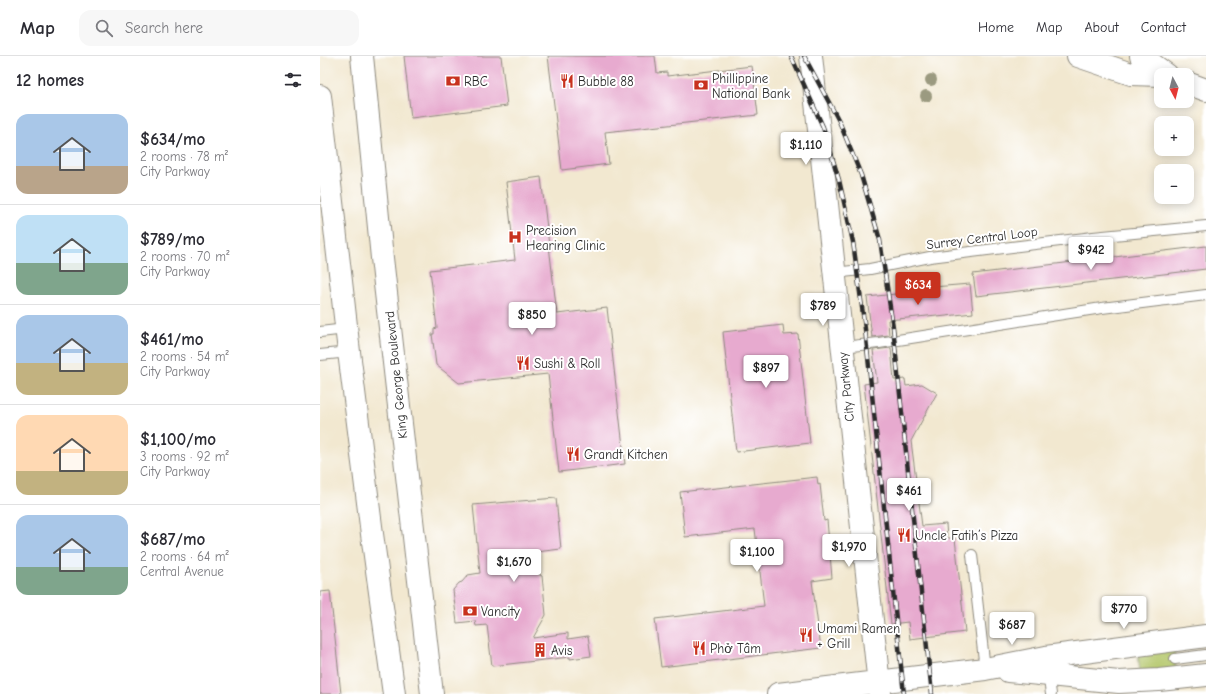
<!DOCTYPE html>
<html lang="en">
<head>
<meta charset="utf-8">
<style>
  :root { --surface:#fff; --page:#f7f7f7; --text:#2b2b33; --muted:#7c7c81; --line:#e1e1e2; --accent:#c8321e }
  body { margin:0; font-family:"Comic Neue",sans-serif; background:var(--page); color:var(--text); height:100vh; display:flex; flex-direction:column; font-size:15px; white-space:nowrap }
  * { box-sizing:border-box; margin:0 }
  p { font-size:13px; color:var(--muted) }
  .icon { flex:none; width:22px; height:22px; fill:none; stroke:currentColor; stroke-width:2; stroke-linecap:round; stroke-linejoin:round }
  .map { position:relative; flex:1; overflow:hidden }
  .panel { display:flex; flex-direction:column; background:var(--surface); width:320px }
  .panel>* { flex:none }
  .needle { width:26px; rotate:173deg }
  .buttons { position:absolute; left:834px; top:12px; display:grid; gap:8px }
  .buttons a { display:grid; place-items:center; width:40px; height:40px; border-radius:8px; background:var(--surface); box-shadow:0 2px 10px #0003; font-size:20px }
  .price { position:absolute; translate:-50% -34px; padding:0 9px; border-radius:4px; background:#fff; color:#222; font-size:13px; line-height:26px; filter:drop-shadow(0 1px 2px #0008) }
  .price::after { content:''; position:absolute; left:50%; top:24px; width:12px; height:9px; margin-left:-6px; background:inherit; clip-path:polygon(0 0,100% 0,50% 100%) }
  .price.selected { background:var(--accent); color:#fff }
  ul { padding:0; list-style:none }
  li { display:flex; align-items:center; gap:12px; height:100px; padding:0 16px }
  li+li { border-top:1px solid var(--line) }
  li span { display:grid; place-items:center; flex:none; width:112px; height:80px; border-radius:12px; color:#555 }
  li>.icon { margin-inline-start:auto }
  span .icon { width:48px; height:48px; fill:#fffc; stroke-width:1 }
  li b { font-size:17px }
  h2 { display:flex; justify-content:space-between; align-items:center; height:48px; padding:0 16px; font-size:17px }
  header { display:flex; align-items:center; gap:24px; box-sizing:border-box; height:56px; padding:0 20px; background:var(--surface); border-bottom:1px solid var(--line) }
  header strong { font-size:19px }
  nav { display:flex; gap:22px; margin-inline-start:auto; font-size:14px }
  .search { width:280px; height:36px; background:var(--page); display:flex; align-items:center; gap:10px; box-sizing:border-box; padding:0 14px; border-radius:12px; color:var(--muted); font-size:15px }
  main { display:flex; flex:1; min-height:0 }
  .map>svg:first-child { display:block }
  .green { fill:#b3c669; stroke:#6f784a }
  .building { fill:#e7aacf }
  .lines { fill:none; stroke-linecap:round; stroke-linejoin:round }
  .lane-casing { stroke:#8e8a7e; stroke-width:12 }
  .secondary-casing { stroke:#8e8a7e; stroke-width:24 }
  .primary-casing { stroke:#8e8a7e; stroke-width:24 }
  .lane { stroke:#fff; stroke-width:10 }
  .secondary { stroke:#fff; stroke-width:22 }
  .primary { stroke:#fff; stroke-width:22 }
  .rail-casing { stroke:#2b2b2b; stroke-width:4.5 }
  .rail { stroke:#fff; stroke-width:3; stroke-dasharray:9; stroke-linecap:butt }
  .tree { fill:#9b9a80 }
  .labels { text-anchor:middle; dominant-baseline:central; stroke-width:4; stroke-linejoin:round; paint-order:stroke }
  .poi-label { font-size:13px; fill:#2b2b2b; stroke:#fff; text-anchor:start }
  .street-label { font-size:13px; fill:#2b2b2b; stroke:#fff }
</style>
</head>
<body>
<header>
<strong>Map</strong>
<div class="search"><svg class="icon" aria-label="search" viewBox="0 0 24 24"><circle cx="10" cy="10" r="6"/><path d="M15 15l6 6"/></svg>Search here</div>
<nav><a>Home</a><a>Map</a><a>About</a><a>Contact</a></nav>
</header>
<main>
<section class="panel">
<h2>12 homes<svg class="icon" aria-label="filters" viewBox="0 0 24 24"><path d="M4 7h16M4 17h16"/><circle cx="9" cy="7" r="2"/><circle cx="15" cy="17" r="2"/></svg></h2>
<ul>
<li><span style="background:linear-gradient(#a9c7e8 65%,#b9a48a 0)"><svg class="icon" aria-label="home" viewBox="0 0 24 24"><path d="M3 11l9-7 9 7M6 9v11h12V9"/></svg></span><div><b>$634/mo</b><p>2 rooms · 78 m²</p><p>City Parkway</p></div></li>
<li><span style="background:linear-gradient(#bfe0f5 60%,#7fa58c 0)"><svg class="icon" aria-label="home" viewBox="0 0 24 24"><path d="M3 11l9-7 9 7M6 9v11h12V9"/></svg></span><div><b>$789/mo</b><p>2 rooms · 70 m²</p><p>City Parkway</p></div></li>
<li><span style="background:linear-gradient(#a9c7e8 60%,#c2b280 0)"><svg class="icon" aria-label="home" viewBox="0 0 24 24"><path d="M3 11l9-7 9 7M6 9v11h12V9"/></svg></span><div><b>$461/mo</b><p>2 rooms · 54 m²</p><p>City Parkway</p></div></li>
<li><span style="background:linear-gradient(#ffd9b3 70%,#c2b280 0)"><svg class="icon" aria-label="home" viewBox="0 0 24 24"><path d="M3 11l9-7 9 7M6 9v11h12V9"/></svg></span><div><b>$1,100/mo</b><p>3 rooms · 92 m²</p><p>City Parkway</p></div></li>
<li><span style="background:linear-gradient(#a9c7e8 65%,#7fa58c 0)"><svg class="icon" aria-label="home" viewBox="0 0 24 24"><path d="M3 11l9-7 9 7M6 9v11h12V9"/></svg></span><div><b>$687/mo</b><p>2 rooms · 64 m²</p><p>Central Avenue</p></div></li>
</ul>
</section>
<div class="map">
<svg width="886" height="638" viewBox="0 0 886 638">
  <rect width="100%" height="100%" fill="#fff"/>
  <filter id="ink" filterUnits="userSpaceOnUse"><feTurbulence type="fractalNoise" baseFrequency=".025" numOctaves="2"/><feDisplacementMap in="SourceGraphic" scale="8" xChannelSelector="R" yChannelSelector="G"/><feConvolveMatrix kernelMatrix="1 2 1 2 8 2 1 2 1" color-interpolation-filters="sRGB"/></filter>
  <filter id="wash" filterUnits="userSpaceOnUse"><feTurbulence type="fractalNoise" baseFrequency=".012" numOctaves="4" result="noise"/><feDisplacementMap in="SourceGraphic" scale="16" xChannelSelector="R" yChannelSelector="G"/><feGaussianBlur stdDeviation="0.9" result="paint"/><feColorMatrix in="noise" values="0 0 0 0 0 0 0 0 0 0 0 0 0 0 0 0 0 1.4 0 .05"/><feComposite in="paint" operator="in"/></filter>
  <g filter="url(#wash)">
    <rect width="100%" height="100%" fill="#f2e8d0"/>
    <!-- green -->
    <path class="green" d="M854,592L856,613L820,618L818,596Z"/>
    <g id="blocks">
      <!-- building -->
      <path class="building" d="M84,0H181L187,50L91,62Z
        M228,0H335L337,17L347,16V20L432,10L438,59L285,76L289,108L242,114Z
        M221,121L237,258L287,252L305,408L239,416L228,318L139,327L116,309L112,278H114V273L117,272L110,214L195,204L186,126Z
        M886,190V213L656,240L653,218Z
        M650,228L653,257L617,261V259L568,264L569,279L552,281L547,241L614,234L613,231Z
        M463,269L464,279L478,278L490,387L416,396L403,276Z
        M571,292L574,324L585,323L586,330L602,328L617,337L591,385L602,470L626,468L627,482H635L645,576L590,583L588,566L571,568L544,328L557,326L553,294Z
        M497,421L498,429L500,428L504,465L507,464L512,522L492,525L501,592L341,611L335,563L444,550L435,473L365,481L360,436Z
        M236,442L241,493L183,500L222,520L226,559L213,582L248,577V583L268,580L271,600L250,603V601L172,610L167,569L156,570L155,565L137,567L133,534L139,527L142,526L148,519L160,517L153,449Z
        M10,535L21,638H0V536Z"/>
    </g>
  </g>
  <g filter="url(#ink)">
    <use href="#blocks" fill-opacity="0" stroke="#8e8a7e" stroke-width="1"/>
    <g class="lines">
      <defs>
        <path id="lane" d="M514,217L550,213L610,201L773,181L886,170
          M0,276L26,273
          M522,291L559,287L782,252L886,239
          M0,299L29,296
          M652,499L665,613
          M855,603L886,599
          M728,617L731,638"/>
        <path id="secondary" d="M491,0L560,638
          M758,0L811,18L841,19
          M821,0L847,19
          M867,27L886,34
          M688,615L799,626L839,624L886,619
          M458,638L665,613L726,601L886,580"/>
        <path id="primary" d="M42,0L62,202L112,638
          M0,40L29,296L52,478L74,638"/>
      </defs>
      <!-- lane casing -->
      <use href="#lane" class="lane-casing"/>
      <!-- secondary casing -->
      <use href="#secondary" class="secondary-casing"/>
      <!-- primary casing -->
      <use href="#primary" class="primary-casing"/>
      <!-- lane -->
      <use href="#lane" class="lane"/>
      <!-- secondary -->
      <use href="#secondary" class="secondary"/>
      <!-- primary -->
      <use href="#primary" class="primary"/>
      <defs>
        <path id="rail" d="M471,0L503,71L519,124L533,186L545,273L584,638
          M484,0L519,65L541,119L560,184L573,271L590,434L612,638"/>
      </defs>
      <!-- rail casing -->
      <use href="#rail" class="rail-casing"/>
      <!-- rail -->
      <use href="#rail" class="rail"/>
    </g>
    <!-- trees -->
    <g class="tree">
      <circle cx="611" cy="24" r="6"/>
      <circle cx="606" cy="40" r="6"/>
    </g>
  </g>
  <!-- icons -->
  <defs>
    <symbol id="bank-bare" viewBox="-9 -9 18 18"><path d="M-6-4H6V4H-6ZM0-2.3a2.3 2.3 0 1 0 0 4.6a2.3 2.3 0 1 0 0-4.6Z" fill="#c8321e" stroke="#fff" stroke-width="2.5" paint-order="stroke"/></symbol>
    <symbol id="restaurant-bare" viewBox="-9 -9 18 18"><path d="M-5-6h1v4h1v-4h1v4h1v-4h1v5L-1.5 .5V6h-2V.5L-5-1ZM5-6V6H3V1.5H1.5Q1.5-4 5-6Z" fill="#c8321e" stroke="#fff" stroke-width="2.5" paint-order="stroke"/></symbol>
    <symbol id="hospital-bare" viewBox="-9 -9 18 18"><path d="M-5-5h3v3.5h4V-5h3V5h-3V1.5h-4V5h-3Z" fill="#c8321e" stroke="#fff" stroke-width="2.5" paint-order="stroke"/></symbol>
    <symbol id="building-bare" viewBox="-9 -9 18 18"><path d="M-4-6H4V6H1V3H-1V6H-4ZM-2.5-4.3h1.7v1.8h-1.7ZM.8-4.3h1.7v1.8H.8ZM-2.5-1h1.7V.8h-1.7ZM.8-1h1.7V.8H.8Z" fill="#c8321e" stroke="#fff" stroke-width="2.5" paint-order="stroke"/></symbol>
  </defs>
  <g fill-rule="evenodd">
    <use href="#bank-bare" x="123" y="15" width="20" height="20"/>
    <use href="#restaurant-bare" x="237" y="15" width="20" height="20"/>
    <use href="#bank-bare" x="371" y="19" width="20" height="20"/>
    <use href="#hospital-bare" x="185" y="171" width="20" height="20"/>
    <use href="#restaurant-bare" x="193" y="297" width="20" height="20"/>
    <use href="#restaurant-bare" x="243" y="388" width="20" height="20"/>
    <use href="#restaurant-bare" x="574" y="469" width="20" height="20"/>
    <use href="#bank-bare" x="140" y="545" width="20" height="20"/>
    <use href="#restaurant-bare" x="476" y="569" width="20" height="20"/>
    <use href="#restaurant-bare" x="369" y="582" width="20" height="20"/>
    <use href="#building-bare" x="210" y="584" width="20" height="20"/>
  </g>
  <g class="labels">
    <!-- poi labels -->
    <g class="poi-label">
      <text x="392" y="22">Phillippine<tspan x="392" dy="15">National Bank</tspan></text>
      <text x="144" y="25">RBC</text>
      <text x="258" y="25">Bubble 88</text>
      <text x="206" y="174">Precision<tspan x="206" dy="15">Hearing Clinic</tspan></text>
      <text x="214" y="307">Sushi &amp; Roll</text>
      <text x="264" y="398">Grandt Kitchen</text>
      <text x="595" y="479">Uncle Fatih’s Pizza</text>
      <text x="161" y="555">Vancity</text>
      <text x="497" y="572">Umami Ramen<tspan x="497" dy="15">+ Grill</tspan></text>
      <text x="390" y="592">Phở Tâm</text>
      <text x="231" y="594">Avis</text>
    </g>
    <!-- street labels -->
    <g class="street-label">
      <text transform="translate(662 182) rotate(-7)">Surrey Central Loop</text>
      <text transform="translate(76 319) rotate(-96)">King George Boulevard</text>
      <text transform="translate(526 331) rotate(-96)">City Parkway</text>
    </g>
  </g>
</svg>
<div class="buttons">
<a><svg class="needle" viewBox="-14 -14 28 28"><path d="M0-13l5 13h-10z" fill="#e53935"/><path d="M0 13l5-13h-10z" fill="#7c7c81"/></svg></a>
<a>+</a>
<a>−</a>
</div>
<b class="price" style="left:486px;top:110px">$1,110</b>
<b class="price" style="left:771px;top:215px">$942</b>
<b class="price selected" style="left:598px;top:250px">$634</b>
<b class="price" style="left:503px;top:271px">$789</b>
<b class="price" style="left:212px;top:280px">$850</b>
<b class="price" style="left:446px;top:333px">$897</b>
<b class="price" style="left:589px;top:456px">$461</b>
<b class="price" style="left:529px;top:512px">$1,970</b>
<b class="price" style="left:437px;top:517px">$1,100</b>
<b class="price" style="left:194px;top:527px">$1,670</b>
<b class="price" style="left:804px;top:574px">$770</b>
<b class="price" style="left:692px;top:590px">$687</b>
</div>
</main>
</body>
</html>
